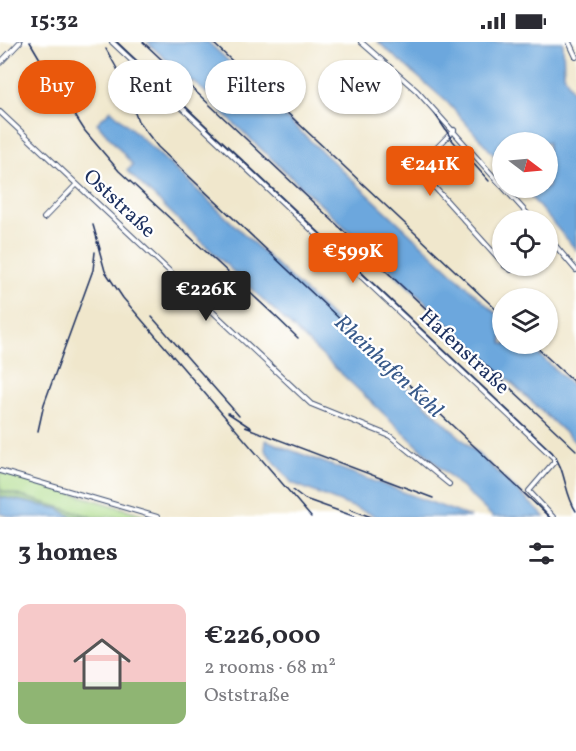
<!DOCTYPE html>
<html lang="en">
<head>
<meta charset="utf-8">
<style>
  :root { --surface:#fff; --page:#f7f7f7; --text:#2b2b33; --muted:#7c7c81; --line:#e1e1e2; --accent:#ea580c }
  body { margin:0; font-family:Vollkorn,serif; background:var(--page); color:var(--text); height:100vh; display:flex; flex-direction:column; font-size:22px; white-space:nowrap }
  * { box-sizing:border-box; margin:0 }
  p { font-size:20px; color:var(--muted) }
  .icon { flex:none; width:33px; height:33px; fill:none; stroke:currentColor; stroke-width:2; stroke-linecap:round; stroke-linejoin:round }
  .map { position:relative; height:475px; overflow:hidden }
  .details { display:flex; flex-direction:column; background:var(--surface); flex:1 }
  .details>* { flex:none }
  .banner { position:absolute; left:18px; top:18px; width:540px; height:54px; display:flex; gap:12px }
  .needle { width:39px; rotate:106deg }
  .buttons { position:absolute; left:492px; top:90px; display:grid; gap:12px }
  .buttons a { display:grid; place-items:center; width:66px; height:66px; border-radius:50%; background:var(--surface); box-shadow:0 2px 4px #0004; font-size:30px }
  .price { position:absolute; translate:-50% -51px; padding:0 14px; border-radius:6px; background:var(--accent); color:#fff; font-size:20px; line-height:39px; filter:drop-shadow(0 2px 3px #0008) }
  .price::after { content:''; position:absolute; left:50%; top:36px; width:18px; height:14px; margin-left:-9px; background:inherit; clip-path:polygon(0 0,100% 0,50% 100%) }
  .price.active { background:#222; color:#fff }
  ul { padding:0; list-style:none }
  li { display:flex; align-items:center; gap:18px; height:150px; padding:0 18px }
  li+li { border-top:2px solid var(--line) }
  li span { display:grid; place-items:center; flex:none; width:168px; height:120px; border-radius:12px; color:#555 }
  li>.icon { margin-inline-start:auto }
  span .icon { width:72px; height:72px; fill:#fffc; stroke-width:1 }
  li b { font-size:26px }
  h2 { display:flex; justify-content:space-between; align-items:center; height:72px; padding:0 18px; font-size:26px }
  .pill { padding:0 21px; border-radius:27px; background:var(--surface); box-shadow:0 2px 4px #0004; font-size:21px; line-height:54px }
  .pill.active { background:var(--accent); color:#fff }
  .status { display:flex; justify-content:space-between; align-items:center; height:42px; padding:0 30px; background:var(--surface); direction:ltr }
  .status svg { height:16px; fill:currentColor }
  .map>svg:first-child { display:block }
  .green { fill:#abda87; stroke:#638472; stroke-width:1.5 }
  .forest { fill:#88ba74; stroke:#527469; stroke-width:1.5 }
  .water { fill:#6ca7dd; stroke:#446b9e; stroke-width:1.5 }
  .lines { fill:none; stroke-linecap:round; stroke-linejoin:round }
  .minor-casing { stroke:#3b4b6e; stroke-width:6 }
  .minor { stroke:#fff; stroke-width:4 }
  .rail { stroke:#1b2f5e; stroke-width:1.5 }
  .labels { text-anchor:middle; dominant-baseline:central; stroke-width:4.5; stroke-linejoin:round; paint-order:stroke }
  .street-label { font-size:21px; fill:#1b2f5e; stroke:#fff }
  .water-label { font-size:22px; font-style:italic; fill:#37598a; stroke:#fff }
</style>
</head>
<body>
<div class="status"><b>15:32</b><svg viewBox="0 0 49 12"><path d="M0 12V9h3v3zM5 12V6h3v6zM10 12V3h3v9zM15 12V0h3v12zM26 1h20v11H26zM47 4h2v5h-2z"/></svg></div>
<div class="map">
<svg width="576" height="475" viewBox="0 0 576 475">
  <rect width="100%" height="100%" fill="#fff"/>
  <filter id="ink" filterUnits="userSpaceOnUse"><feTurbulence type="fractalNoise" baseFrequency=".0167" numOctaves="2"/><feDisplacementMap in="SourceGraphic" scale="12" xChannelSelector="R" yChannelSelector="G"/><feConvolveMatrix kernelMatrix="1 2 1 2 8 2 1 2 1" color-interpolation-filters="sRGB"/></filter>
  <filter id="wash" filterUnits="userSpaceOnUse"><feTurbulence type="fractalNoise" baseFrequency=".008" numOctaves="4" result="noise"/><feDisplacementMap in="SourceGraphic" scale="24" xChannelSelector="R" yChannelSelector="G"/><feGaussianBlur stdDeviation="1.35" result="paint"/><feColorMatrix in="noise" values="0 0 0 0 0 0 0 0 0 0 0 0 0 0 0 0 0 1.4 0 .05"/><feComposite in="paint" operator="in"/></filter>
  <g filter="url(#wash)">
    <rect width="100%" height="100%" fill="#f0e7cc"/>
    <!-- green -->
    <path class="green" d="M0,430L152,475H93L0,448Z"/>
    <!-- forest -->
    <path class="forest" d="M0,448L93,475H72L59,467L0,455Z"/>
    <!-- water -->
    <path class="water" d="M147,0H208L276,63L274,65L502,277V302H528L576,347V401L212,61L214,58L193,39L190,40Z
      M378,0H563L564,32L576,56V208L523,146H548V100H502V122L447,60Z
      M111,68L147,101L545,475H493L127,129L133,123L97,81Z
      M266,398L285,406L470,475H378L292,441L265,408Z
      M0,455L59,467L72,475H13L0,472Z"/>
  </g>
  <g filter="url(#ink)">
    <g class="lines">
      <defs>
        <path id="minor" d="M112,0L554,416V420L529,449L553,475
          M361,0L417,49L502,144
          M569,0L576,15
          M0,21L20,0
          M0,70L311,362L390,394L449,442
          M454,88L421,122L419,128L502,220
          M504,146L533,178
          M44,176L76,143
          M548,195L576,228
          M505,224L511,228L519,224
          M0,429L157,475"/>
      </defs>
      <!-- minor casing -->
      <use href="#minor" class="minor-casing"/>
      <!-- minor -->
      <use href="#minor" class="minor"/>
      <!-- rail -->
      <path class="rail" d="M30,0L63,56
        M117,0L552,410C566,427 564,451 576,469
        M143,0L576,408
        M212,0L502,273
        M106,7L120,32L138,79L158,105L530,457
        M133,39L154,62
        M64,43L74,72
        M71,67L85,89L119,129L273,272
        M435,72L453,99L489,139
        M93,183L100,207
        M97,200L105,229L123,256L311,475
        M268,267L298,296
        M152,275L239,374
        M533,302L576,342
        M228,371L251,386
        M245,385L433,456
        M38,389L44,362L93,228L95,210
        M293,448L305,457L356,475
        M524,451L549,475
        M350,467L371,475"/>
    </g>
  </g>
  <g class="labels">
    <!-- street labels -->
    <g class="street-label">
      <text transform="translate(119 162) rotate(43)">Oststraße</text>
      <text transform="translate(464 310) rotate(43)">Hafenstraße</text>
    </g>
    <!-- water labels -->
    <g class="water-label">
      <text transform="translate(388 325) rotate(43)">Rheinhafen Kehl</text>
    </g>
  </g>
</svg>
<div class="buttons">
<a><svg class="needle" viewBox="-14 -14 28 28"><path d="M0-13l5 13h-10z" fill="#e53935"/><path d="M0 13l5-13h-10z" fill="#7c7c81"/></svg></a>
<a><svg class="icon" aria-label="locate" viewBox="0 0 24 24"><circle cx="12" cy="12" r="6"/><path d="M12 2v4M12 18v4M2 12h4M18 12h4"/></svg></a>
<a><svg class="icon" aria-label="layers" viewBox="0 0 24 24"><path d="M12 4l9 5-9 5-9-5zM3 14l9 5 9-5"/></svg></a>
</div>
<b class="price" style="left:430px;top:155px">€241K</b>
<b class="price" style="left:353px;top:242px">€599K</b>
<b class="price active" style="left:206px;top:280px">€226K</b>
<div class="banner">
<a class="pill active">Buy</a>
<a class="pill">Rent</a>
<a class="pill">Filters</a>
<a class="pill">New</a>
</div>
</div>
<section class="details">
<h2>3 homes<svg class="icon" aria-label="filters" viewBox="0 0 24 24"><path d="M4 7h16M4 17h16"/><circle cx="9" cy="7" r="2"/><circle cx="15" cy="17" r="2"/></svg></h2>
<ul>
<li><span style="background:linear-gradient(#f6c9c9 65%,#8fb573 0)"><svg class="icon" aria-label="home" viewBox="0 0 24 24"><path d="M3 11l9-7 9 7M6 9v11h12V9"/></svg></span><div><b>€226,000</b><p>2 rooms · 68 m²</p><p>Oststraße</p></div></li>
</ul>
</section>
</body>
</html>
